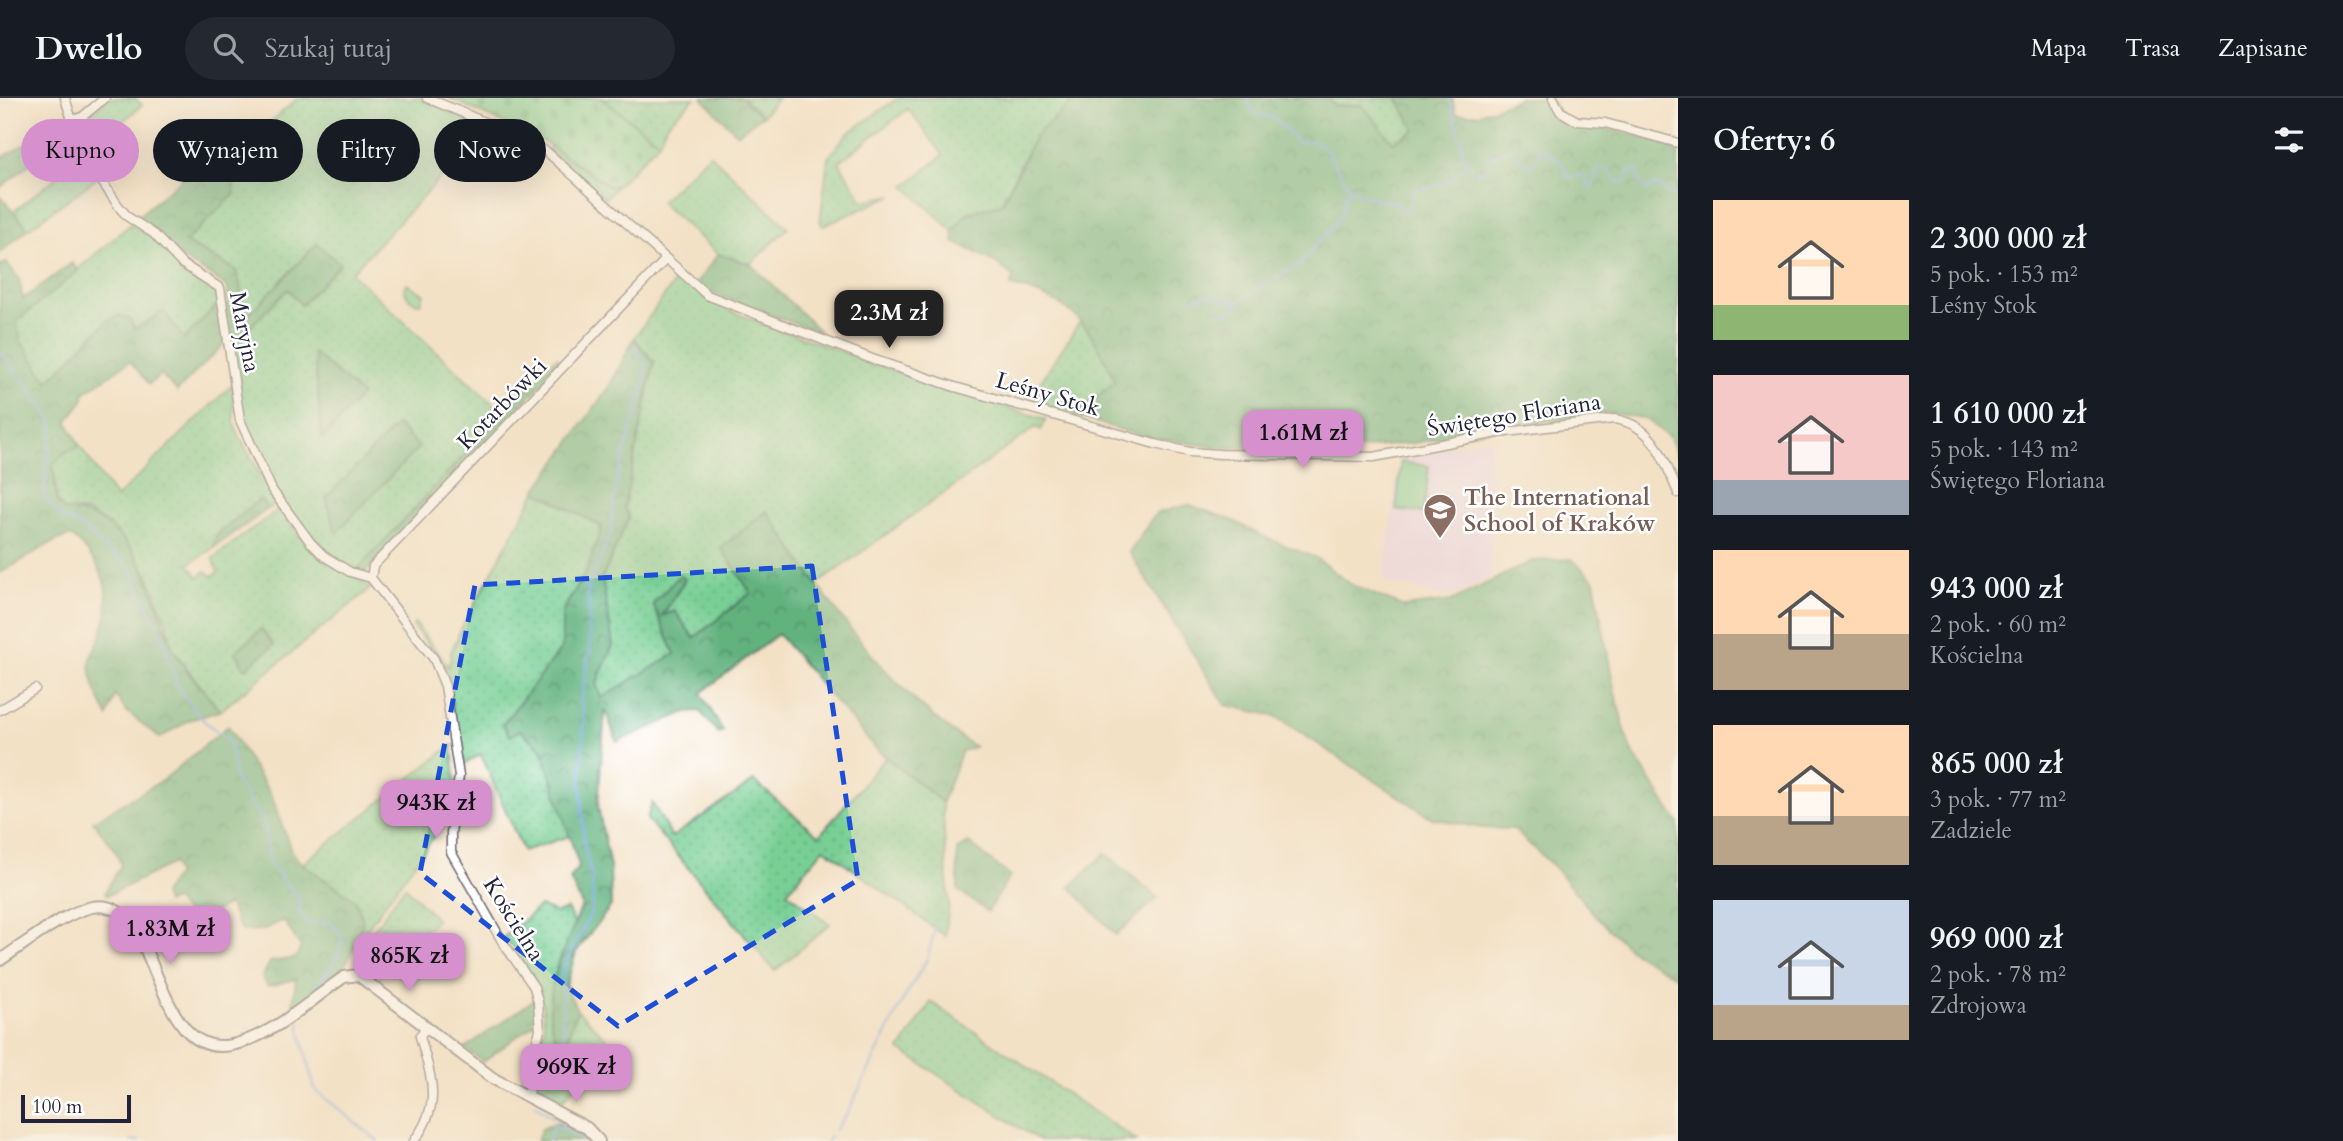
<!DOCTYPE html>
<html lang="pl">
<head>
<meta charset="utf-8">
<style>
  :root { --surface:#171b24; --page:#242831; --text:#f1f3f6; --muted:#9ea1a6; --line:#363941; --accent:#d690ce }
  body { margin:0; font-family:Cardo,serif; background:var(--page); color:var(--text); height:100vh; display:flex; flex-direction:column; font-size:26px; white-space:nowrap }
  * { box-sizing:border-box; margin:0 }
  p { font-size:23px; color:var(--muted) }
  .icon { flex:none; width:38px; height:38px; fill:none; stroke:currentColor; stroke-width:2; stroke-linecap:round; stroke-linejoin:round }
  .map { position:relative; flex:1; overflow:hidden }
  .drawer { display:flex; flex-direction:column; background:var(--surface); width:665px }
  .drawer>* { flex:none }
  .top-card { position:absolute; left:21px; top:21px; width:665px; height:63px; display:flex; gap:14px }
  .scale { position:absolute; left:21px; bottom:18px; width:110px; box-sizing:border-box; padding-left:7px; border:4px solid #22223b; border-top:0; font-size:19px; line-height:24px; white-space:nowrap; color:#22223b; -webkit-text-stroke:5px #fff; paint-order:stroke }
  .price { position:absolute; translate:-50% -60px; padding:0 16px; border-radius:14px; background:var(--accent); color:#111; font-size:23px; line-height:46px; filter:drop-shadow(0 2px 4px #0008) }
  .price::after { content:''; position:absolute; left:50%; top:42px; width:21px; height:16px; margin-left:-10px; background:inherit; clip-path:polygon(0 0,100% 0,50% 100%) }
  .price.on { background:#222; color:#fff }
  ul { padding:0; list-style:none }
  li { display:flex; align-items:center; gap:21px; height:175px; padding:0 35px }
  li span { display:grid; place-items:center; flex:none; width:196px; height:140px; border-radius:0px; color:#555 }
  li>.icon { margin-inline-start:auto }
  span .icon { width:84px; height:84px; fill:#fffc; stroke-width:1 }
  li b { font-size:30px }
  h2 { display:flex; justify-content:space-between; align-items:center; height:84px; padding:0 35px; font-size:30px }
  .tag { padding:0 24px; border-radius:32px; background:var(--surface); box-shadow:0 7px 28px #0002; font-size:24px; line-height:63px }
  .tag.on { background:var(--accent); color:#111 }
  header { display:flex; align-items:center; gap:42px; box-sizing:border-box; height:98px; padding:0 35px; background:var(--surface); border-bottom:2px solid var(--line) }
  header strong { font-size:33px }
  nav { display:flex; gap:38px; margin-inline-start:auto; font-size:24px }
  .search { width:490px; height:63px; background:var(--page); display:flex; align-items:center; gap:18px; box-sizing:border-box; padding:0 24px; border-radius:38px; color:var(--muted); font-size:26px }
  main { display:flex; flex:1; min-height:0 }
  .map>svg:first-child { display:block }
  .built { fill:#e8d2ee }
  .grass { fill:url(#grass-dots); stroke:#4d7868; stroke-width:2 }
  .forest { fill:url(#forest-crowns); stroke:#426a5c; stroke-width:2 }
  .cemetery { fill:url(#cemetery-stones); stroke:#4d7868; stroke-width:2 }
  .pitch { fill:#78cf94; stroke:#4d7868; stroke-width:2 }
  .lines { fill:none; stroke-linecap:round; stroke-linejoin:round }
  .stream { stroke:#76a5e0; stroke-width:2.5 }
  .minor-casing { stroke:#6b656c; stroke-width:11 }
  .tertiary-casing { stroke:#6b656c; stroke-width:14 }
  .minor { stroke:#fff; stroke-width:8 }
  .tertiary { stroke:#fff; stroke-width:10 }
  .marked { fill:none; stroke:#1d4ed8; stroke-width:5; stroke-dasharray:14 9; stroke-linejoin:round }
  .labels { text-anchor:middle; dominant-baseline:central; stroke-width:5; stroke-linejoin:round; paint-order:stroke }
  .street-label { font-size:23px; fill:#22223b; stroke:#fff }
  .education-label { font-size:23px; font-weight:bold; fill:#785e54; stroke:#fff; text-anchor:start }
</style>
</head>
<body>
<header>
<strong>Dwello</strong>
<div class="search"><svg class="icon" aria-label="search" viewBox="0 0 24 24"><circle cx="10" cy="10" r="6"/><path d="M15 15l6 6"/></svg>Szukaj tutaj</div>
<nav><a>Mapa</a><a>Trasa</a><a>Zapisane</a></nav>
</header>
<main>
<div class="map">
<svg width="1678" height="1043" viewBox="0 0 1678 1043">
  <defs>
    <pattern id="grass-dots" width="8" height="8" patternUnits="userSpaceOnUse" patternTransform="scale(1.75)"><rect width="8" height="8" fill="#78cf94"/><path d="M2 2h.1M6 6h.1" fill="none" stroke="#68b180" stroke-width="1.8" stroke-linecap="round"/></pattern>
    <pattern id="forest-crowns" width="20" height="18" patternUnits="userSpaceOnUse" patternTransform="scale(1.75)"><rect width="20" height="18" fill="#62b27e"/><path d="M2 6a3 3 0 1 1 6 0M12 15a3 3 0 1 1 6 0" fill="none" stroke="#509068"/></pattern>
    <pattern id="cemetery-stones" width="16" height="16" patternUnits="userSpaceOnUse" patternTransform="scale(1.75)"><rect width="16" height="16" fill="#78cf94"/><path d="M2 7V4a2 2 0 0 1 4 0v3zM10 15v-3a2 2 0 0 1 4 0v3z" fill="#68b180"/></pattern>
  </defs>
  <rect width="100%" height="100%" fill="#fff"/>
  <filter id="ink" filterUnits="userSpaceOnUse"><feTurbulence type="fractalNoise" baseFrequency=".0143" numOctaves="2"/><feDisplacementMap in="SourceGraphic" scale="14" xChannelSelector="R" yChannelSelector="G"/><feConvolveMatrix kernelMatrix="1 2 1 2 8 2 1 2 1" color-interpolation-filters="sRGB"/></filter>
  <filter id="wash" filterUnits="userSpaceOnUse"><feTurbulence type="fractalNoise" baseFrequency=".00686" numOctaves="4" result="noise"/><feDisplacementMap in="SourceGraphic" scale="28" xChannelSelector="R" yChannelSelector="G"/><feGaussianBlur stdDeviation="1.57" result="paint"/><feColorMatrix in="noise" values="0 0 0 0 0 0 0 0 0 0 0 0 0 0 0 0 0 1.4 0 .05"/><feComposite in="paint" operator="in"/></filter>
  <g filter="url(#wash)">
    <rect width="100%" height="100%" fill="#f3e1c6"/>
    <!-- built -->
    <path class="built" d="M1491,340V479L1452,498L1435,497L1383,483L1400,359Z"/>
    <!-- grass -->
    <path class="grass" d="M109,0H135L142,7L88,53L78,26Z
      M298,0H419L487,30L351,175L504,316L356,473C305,444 264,386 245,331C236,308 236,270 233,245L289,190L301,207L317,146L247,219L236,172L185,144L234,96L230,60Z
      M601,0H695L666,27L659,44Z
      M742,0H778L762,18Z
      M898,0H1077L1035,38L1001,106L967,115L953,133L905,88L943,57L908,11L839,64L863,103L893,97L823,128L820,124L828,60L846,37Z
      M1327,0H1397L1415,32L1393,45L1362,7L1335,8Z
      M550,48L610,89L618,87L605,101L548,52Z
      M710,56L788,130L750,166L718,156L660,104Z
      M82,59L97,80L28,131L13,114Z
      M131,126C162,144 184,173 216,191L219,205L184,241L134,231L93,237L48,284L21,244L16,224Z
      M678,179C715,213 766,226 813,243C890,272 967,299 1046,321L1041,332L1036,329L817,486L767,414L751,495L694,540L662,519L685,482L653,506L675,556L602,601L596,586L613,547L602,481L629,419L624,410L654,265L634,240Z
      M407,186L424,196L421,205C411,205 407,200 404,190Z
      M1081,222L1101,251L1115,284L1074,318L1026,306Z
      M233,286L234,324L239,338L277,406L268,411L260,401L217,437L213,450L189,466L198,479L206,473L212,478L218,474L213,460L279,411L312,451L371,490L220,613L172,550L167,525L148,477L124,442L110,428L87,414L64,412L57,403L53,367L65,354L80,348L116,400Z
      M536,393L602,428L586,474L562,514V550L503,626L510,637L520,631L542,651L570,738L523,753L481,656L462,668L445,569L413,528L415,525L449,569L451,554L461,531Z
      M452,647L456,693L449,718L358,843L363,822L355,802L302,766Z
      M886,659L942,704L949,806L945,838L824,750L787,794L830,826L775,873L647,721L652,705L672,739L754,683L819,738Z
      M405,788L437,822L380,876L361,849Z
      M540,808L556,815L567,811L575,827L556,870L567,942L577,912L611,945L559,1007L532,996L534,963L544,929L543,909L533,879L504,839Z
      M931,904L1137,1043H1040L900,952Z"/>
    <!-- forest -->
    <path class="forest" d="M702,0H742L762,18L737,36Z
      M1077,0H1327L1335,8L1362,7L1393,44L1415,32L1397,0H1452L1456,16H1479L1520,0H1550L1565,22L1636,37L1678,51V359L1670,340L1646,321L1611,315L1515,327L1414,345L1356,351L1214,349L1142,338L1074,318L1115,284C1091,227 1073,202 1011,188L1013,178L993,163L954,144L953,133L967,115L1002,106L1035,38Z
      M25,46L37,60L0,90V61Z
      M230,60L235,96L185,144L236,172L247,218L317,146L340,166L301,207L288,191L233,245L226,216L228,191C214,176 198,172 182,160C165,147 156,130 135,121L198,67L209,79Z
      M0,98L28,131L0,155Z
      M718,156L750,166L822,235L708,194L697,184Z
      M7,165L19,181L23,201L72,165L78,173L16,224L21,244L48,284L108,222L119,217L130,221L135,231L164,213L184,241L219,205L226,244L177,293L161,276L149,286L130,263L84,295V301L67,324L80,348L65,354L53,367L57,403L64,412C137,418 151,491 172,548C179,567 207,595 220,613L190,622L160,640L126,613L115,597L108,618C99,601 91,585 90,566C90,556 99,545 102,535C114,493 104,466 71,438C54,440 18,466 0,475V167Z
      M634,240L654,264L624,409L629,419L602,480L613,547L596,586L601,600L675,556L653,506L680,477L685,481L662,518L675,513L694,540L751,495L721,450L767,413C823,496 888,595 975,649L962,653L942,704L877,652L778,536L701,595L723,633L718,635L700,613L686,614L617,644L605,611L598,708L610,769L611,808L576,854L566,888L577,912L567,942L558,944C534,902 568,847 582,807L570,781L579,768L542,651L520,632L510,638L503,626L562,550V514L586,474L602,429L536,393L610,287Z
      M314,255L362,297L322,341Z
      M557,259L562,264L364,476L356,473Z
      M397,327L419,349L336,435L326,400Z
      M260,401L268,411L213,450L217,437Z
      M1189,407L1232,422L1264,439L1316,460L1352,487L1404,509L1451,503L1532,463L1572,461L1594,482L1615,595L1630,650L1678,725V880L1634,855L1599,822L1553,768L1513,731L1481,730L1432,720L1275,618L1225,607L1129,454L1156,415Z
      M261,531L274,547L245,571L235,554Z
      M228,628L272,699L292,755L302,766L355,802L363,822L358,843L340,875L292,913L296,881L268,888L262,879L270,864L296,860L301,849L283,822L264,832L241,833L228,806L194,827L176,802L166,805L163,796L177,776L173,765L107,798L105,794L121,767L116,754L93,723L163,682Z
      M969,745L1010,778L988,814L958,792L957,751Z
      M1105,755L1158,800L1116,837L1070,789Z
      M535,901L538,923L483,964L465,950Z
      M554,1025L568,1027L593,1043H537L541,1031Z"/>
    <!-- cemetery -->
    <path class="cemetery" d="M449,0H601L659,44L618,87L610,89L546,45Z"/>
    <!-- pitch -->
    <path class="pitch" d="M1401,364L1429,368L1424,415L1396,412Z"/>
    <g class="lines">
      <!-- stream -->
      <path class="stream" d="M1247,0L1253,14L1274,20L1299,45L1314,43L1324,49L1350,91L1380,103L1397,104L1406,115L1410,114L1413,92L1447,85L1467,66
        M1450,0L1465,61L1478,75L1485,73L1491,59L1512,49L1523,64L1532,69L1538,53L1544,52L1563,66L1567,79L1584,77L1588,89L1593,88L1598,70L1609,72L1618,84H1626L1629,74L1634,72L1638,73V82L1646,92L1658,87L1668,96L1678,99
        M1678,113V116
        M1196,201L1206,197L1237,204
        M1217,213L1226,216L1257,190L1299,167L1342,117L1344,100L1350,92
        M0,254L49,316L52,329L45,379L46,402L61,419L79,427L129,469L159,531L178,590L204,623L230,644L235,680L264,726L269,763L300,803V816L307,826L329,825L342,836C342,865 323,874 312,897
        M298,918C297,923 312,980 315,992L378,1043
        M536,998L542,978L563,950L562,872L590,817L593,803L592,780L584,747L581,681L584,624L581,601L590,552L588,490L610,437L618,377L645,285L646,268L635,248
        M535,1007L564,1027L565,1032
        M835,1032L847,1016L902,904L927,861L936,828
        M131,1043H139
        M548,1043L553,1030H561L581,1043
        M827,1043L830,1038"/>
    </g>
  </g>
  <g filter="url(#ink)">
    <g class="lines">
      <defs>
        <path id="minor" d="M65,0L79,44L98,78L120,110L128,119L154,136L181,165L220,190L240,322L272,392L311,445L324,458L350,474L371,480
          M427,0L523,40L547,54L707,197L872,261L955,289L1155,346L1189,354L1220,356L1374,359L1498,335L1614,321C1655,327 1664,362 1678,395
          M1553,0L1560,13L1577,23L1605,25L1678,45
          M72,22L82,19L105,0
          M371,480L434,561L445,588L459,678L451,735V754L502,843L534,889L538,904L540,932L530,966L529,999
          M371,480L373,468L666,161
          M0,612L35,591
          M414,1043C443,1004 431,981 420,938L426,929"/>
        <path id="tertiary" d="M0,862C25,846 63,815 92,809C163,795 149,969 236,946C278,934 309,903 344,879L358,877L494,981L587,1030L599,1043"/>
      </defs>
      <!-- minor casing -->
      <use href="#minor" class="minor-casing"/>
      <!-- tertiary casing -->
      <use href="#tertiary" class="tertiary-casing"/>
      <!-- minor -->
      <use href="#minor" class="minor"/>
      <!-- tertiary -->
      <use href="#tertiary" class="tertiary"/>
    </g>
  </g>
  <!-- marked area -->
  <path d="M0 0H1678V1043H0ZM812,468L858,782L618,928L420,775L475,487Z" fill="#f3e1c6" fill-opacity=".55" fill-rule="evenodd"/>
  <path class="marked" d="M812,468L858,782L618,928L420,775L475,487Z"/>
  <!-- icons -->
  <defs>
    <symbol id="school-pin" viewBox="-11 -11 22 30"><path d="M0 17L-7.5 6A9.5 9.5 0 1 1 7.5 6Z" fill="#8d6e63" stroke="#fff"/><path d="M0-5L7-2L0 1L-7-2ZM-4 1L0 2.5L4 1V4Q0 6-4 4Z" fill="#fff"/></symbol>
  </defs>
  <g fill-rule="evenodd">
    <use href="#school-pin" x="1421" y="393" width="38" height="52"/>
  </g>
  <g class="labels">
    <!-- street labels -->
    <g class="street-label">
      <text transform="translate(245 234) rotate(79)">Maryjna</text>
      <text transform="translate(1048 296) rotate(16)">Leśny Stok</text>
      <text transform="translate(502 306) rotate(-46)">Kotarbówki</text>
      <text transform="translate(1514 317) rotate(-9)">Świętego Floriana</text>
      <text transform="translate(514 821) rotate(58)">Kościelna</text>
    </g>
    <!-- education labels -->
    <g class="education-label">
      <text x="1464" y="399">The International<tspan x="1464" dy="26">School of Kraków</tspan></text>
    </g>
  </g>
</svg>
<div class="scale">100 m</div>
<b class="price on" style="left:889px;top:252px">2.3M zł</b>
<b class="price" style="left:1303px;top:372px">1.61M zł</b>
<b class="price" style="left:436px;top:742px">943K zł</b>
<b class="price" style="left:170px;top:868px">1.83M zł</b>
<b class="price" style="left:409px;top:895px">865K zł</b>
<b class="price" style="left:576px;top:1006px">969K zł</b>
<div class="top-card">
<a class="tag on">Kupno</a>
<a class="tag">Wynajem</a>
<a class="tag">Filtry</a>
<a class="tag">Nowe</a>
</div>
</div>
<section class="drawer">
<h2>Oferty: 6<svg class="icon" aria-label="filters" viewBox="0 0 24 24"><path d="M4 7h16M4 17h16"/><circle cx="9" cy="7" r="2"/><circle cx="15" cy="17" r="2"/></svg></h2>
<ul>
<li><span style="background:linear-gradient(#ffd9b3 75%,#8fb573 0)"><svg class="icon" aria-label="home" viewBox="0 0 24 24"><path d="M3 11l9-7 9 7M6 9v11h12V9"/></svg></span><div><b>2 300 000 zł</b><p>5 pok. · 153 m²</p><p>Leśny Stok</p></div></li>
<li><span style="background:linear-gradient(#f6c9c9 75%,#9aa5b1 0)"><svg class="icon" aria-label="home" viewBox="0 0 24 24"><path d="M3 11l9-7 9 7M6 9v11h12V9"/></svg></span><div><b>1 610 000 zł</b><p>5 pok. · 143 m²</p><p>Świętego Floriana</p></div></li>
<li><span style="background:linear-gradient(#ffd9b3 60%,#b9a48a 0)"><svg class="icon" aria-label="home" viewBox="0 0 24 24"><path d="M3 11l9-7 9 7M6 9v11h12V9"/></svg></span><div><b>943 000 zł</b><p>2 pok. · 60 m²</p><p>Kościelna</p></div></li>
<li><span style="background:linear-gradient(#ffd9b3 65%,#b9a48a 0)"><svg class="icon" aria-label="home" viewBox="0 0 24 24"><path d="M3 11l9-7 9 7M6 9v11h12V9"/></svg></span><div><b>865 000 zł</b><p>3 pok. · 77 m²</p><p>Zadziele</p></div></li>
<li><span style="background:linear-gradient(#c9d6e8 75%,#b9a48a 0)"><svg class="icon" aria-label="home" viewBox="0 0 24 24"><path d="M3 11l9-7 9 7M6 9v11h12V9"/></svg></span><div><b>969 000 zł</b><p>2 pok. · 78 m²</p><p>Zdrojowa</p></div></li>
</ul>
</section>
</main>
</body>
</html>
